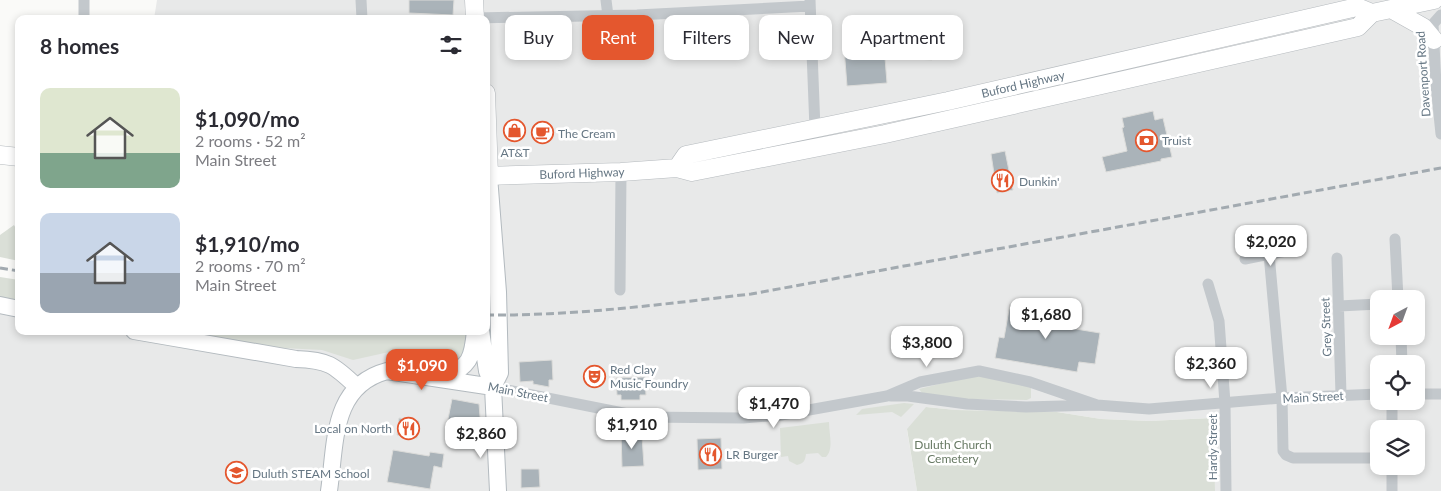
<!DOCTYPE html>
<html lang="en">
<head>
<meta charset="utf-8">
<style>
  :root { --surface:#fff; --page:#f7f7f7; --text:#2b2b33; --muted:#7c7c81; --accent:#e4572e }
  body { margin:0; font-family:Lato,sans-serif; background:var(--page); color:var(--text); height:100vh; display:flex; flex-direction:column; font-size:19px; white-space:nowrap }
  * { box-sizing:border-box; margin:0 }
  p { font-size:16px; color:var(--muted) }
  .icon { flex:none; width:28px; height:28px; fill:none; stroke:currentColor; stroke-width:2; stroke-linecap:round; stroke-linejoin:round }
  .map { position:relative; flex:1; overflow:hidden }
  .sheet { position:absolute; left:15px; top:15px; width:475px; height:320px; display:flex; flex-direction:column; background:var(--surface); border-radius:10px; box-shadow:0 2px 8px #0003 }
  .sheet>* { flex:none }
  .banner { position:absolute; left:505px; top:15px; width:475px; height:45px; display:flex; gap:10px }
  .needle { width:32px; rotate:221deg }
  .fabs { position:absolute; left:1370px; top:290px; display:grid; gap:10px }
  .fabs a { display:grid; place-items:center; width:55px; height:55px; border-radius:10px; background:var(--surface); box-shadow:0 2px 8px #0003; font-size:25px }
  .price { position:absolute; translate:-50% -42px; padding:0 11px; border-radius:10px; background:#fff; color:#222; font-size:16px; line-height:32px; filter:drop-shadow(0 1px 2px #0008) }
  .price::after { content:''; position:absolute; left:50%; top:30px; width:15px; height:11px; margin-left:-8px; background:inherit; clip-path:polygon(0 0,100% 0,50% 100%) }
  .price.on { background:var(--accent); color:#fff }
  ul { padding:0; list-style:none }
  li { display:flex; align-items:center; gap:15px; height:125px; padding:0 25px }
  li span { display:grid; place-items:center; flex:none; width:140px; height:100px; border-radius:10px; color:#555 }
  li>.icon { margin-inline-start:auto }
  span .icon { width:60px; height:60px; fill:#fffc; stroke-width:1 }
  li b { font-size:21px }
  h2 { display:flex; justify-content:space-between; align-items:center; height:60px; padding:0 25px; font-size:21px }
  .tag { padding:0 18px; border-radius:10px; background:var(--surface); box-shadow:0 2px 8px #0003; font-size:18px; line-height:45px }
  .tag.on { background:var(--accent); color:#fff }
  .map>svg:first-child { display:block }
  .built { fill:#e8e9e9; fill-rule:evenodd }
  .green { fill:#dadfd7 }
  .building { fill:#aab3b9; stroke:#dcdcda }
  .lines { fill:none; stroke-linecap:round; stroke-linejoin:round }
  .secondary-casing { stroke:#b3babf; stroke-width:18 }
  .primary-casing { stroke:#b5babe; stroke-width:19 }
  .street { stroke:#c3c8cc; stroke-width:11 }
  .secondary { stroke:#fff; stroke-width:16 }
  .primary { stroke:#fff; stroke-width:18 }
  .rail { stroke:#a2aab0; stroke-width:3; stroke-dasharray:8 4; stroke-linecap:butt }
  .labels { text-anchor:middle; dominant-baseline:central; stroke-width:5; stroke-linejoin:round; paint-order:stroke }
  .street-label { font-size:12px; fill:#657683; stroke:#fff }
  .poi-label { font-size:12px; fill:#657683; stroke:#fff; text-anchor:start }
  .park-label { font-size:12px; fill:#687a64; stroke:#fff }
</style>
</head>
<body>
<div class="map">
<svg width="1441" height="491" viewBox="0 0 1441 491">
  <rect width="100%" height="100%" fill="#fafaf8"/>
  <!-- built -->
  <path class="built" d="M157,0H1441V491H1215L1214,423L1211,418L1149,421L1101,419L1057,412L956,410L927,407L907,430L917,491H0V309L19,312V331H486V19H154ZM1379,299H1416V336H1379ZM1379,364H1416V401H1379ZM1379,429H1416V466H1379Z"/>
  <!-- green -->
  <path class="green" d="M14,225L19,234V261L0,257V235Z
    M0,277L19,280V302L0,297Z
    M178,331H466V349L458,359L442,364L430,363L398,350L353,360L322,350L283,348Z
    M976,375L1031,387V398L1027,400L965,399L922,393L919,389Z
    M904,403L914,404L901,417L892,412L856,415L862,409Z
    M926,407L956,410L1057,412L1101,419L1149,421L1212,418L1214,423L1215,491H917L907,429Z
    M829,422C829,434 834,449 826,457H822L818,453L806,454C805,461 804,463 797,465L789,461L788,456L781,457L780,428Z"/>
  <!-- building -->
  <path class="building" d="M409,0H454L453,15L409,13Z
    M938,32L939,58H932V60L916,59L914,33Z
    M884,45L887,83L847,86L844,48Z
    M1153,111L1155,120L1163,118L1172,157L1161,159V161L1106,172L1102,157L1127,151L1122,128L1124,127L1122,118Z
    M1005,151L1013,190L997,193L991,154Z
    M1010,304L1072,315L1070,328L1100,333L1095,364L1079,362L1077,372L995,358L999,337L1004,338Z
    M552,360L553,380H549V387L533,384V381L520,382L519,362Z
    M645,377L646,395H640V400H621V395H617L616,378Z
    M452,399L479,404L482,441L450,444L448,419Z
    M399,418L419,421L417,438L397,435Z
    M621,432L642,436L644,466L622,467Z
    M721,438L722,469L698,470L697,439Z
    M393,450L429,456L430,452L444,454L442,468L434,466L430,489L387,482Z
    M521,469H539L540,487L521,488Z"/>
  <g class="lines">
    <defs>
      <path id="secondary" d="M489,176L498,292L500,373L493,387
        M0,305L19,309
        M134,331L296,359C328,360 334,365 356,386
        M481,331L487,371L493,387L498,491
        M445,379C470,363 472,361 475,331
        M329,491C336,443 331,386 387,371L493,387"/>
      <path id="primary" d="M474,0L475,19
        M1391,9L1423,27L1434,40
        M486,93L489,176
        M0,155L19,157
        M677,168L686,155L948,101L1357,7L1372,13L1434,0
        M486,176L621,172L677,168L692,172L885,134L1358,27L1372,13"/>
    </defs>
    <!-- secondary casing -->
    <use href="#secondary" class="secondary-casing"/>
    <!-- primary casing -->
    <use href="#primary" class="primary-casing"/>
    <!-- street -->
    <path class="street" d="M84,0V19
      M361,0L362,19
      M606,0L608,16
      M810,0L815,129
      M1441,15L1433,24L1436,85L1441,134
      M475,18L637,15L810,6
      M1395,239L1398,299
      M1269,254L1282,398L1283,451L1286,455L1293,458H1373
      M1337,258L1341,395
      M1245,259L1291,250
      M1208,284L1219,321L1225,403L1226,491
      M620,290L621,172
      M1339,306L1379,304
      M1401,336L1402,364
      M493,387L643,417L743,418L781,415L887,396L920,382L979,371L1030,382L1097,405
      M1416,394H1441
      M891,396H908L967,404L1026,407L1097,405L1149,409L1282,398L1379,394
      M1392,401V429
      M1392,466V491"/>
    <!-- secondary -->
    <use href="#secondary" class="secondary"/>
    <!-- primary -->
    <use href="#primary" class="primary"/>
    <!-- rail -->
    <path class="rail" d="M0,268L19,271
      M486,315C575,316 664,304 751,294L1441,168"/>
  </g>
  <!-- icons -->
  <defs>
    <symbol id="shop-ring" viewBox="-11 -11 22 22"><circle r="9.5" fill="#fff" stroke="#e4572e" stroke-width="1.5"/><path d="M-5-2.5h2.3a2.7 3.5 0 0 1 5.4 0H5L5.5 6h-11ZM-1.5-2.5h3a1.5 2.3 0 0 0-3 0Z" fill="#e4572e"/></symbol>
    <symbol id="cafe-ring" viewBox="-11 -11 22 22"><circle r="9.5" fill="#fff" stroke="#e4572e" stroke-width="1.5"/><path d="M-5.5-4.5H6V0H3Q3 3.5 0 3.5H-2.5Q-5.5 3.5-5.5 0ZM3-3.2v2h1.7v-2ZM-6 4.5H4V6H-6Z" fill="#e4572e"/></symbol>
    <symbol id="bank-ring" viewBox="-11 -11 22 22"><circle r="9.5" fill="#fff" stroke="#e4572e" stroke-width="1.5"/><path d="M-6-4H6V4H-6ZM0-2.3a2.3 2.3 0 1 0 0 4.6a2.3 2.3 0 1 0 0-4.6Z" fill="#e4572e"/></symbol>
    <symbol id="restaurant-ring" viewBox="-11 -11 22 22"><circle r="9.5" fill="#fff" stroke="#e4572e" stroke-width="1.5"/><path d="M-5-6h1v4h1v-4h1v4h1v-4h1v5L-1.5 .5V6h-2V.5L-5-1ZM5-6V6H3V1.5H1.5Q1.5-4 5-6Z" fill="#e4572e"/></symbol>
    <symbol id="theatre-ring" viewBox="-11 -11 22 22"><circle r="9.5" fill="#fff" stroke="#e4572e" stroke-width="1.5"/><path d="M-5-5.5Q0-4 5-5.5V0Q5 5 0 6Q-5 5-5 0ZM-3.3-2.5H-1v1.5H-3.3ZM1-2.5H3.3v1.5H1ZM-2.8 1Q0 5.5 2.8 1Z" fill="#e4572e"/></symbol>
    <symbol id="school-ring" viewBox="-11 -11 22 22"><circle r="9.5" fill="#fff" stroke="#e4572e" stroke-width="1.5"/><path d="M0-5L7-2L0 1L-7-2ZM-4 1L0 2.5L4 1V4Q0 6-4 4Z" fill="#e4572e"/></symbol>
  </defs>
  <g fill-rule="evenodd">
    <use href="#shop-ring" x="502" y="118" width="25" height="25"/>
    <use href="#cafe-ring" x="530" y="120" width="25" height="25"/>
    <use href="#bank-ring" x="1134" y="128" width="25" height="25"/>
    <use href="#restaurant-ring" x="990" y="168" width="25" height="25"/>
    <use href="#theatre-ring" x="582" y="364" width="25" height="25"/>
    <use href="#restaurant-ring" x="396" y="416" width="25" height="25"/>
    <use href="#restaurant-ring" x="698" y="442" width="25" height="25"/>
    <use href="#school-ring" x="224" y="460" width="25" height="25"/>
  </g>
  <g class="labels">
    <!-- street labels -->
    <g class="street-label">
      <text transform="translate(1423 74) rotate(-94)">Davenport Road</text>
      <text transform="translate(1023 84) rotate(-13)">Buford Highway</text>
      <text transform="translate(582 173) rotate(-2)">Buford Highway</text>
      <text transform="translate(1326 327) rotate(-92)">Grey Street</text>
      <text transform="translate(518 392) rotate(11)">Main Street</text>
      <text transform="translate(1313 397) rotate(-3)">Main Street</text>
      <text transform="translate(1212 447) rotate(-90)">Hardy Street</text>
    </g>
    <!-- poi labels -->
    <g class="poi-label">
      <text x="558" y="133">The Cream</text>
      <text x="1162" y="140">Truist</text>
      <text x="515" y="152" text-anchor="middle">AT&amp;T</text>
      <text x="1019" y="181">Dunkin'</text>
      <text x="610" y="369">Red Clay<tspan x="610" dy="14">Music Foundry</tspan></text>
      <text x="392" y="428" text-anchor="end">Local on North</text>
      <text x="726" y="454">LR Burger</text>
      <text x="252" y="473">Duluth STEAM School</text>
    </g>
    <!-- park labels -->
    <g class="park-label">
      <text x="953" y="444">Duluth Church<tspan x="953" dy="14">Cemetery</tspan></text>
    </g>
  </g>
</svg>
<div class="fabs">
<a><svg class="needle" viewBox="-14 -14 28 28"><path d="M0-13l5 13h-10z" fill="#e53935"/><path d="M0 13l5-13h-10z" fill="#7c7c81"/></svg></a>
<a><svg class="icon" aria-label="locate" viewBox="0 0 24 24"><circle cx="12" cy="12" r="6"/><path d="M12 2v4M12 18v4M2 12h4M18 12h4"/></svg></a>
<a><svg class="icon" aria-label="layers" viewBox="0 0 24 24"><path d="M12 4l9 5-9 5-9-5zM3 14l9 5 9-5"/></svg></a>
</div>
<b class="price" style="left:1271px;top:267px">$2,020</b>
<b class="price" style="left:1046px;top:340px">$1,680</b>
<b class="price" style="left:927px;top:368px">$3,800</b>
<b class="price" style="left:1211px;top:389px">$2,360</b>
<b class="price on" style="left:422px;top:391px">$1,090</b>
<b class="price" style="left:774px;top:429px">$1,470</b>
<b class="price" style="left:632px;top:450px">$1,910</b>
<b class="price" style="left:481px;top:459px">$2,860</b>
<div class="banner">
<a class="tag">Buy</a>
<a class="tag on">Rent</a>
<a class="tag">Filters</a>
<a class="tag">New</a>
<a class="tag">Apartment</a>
</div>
<section class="sheet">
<h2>8 homes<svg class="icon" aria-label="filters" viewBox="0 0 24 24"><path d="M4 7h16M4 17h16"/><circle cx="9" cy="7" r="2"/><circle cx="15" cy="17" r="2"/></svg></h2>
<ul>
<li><span style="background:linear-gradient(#dfe7d0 65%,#7fa58c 0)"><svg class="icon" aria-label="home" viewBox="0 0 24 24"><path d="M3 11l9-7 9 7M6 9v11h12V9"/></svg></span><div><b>$1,090/mo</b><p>2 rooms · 52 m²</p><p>Main Street</p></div></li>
<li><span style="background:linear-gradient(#c9d6e8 60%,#9aa5b1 0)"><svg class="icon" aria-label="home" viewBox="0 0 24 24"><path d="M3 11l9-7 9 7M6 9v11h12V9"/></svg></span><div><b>$1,910/mo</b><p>2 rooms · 70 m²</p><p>Main Street</p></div></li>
</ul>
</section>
</div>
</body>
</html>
